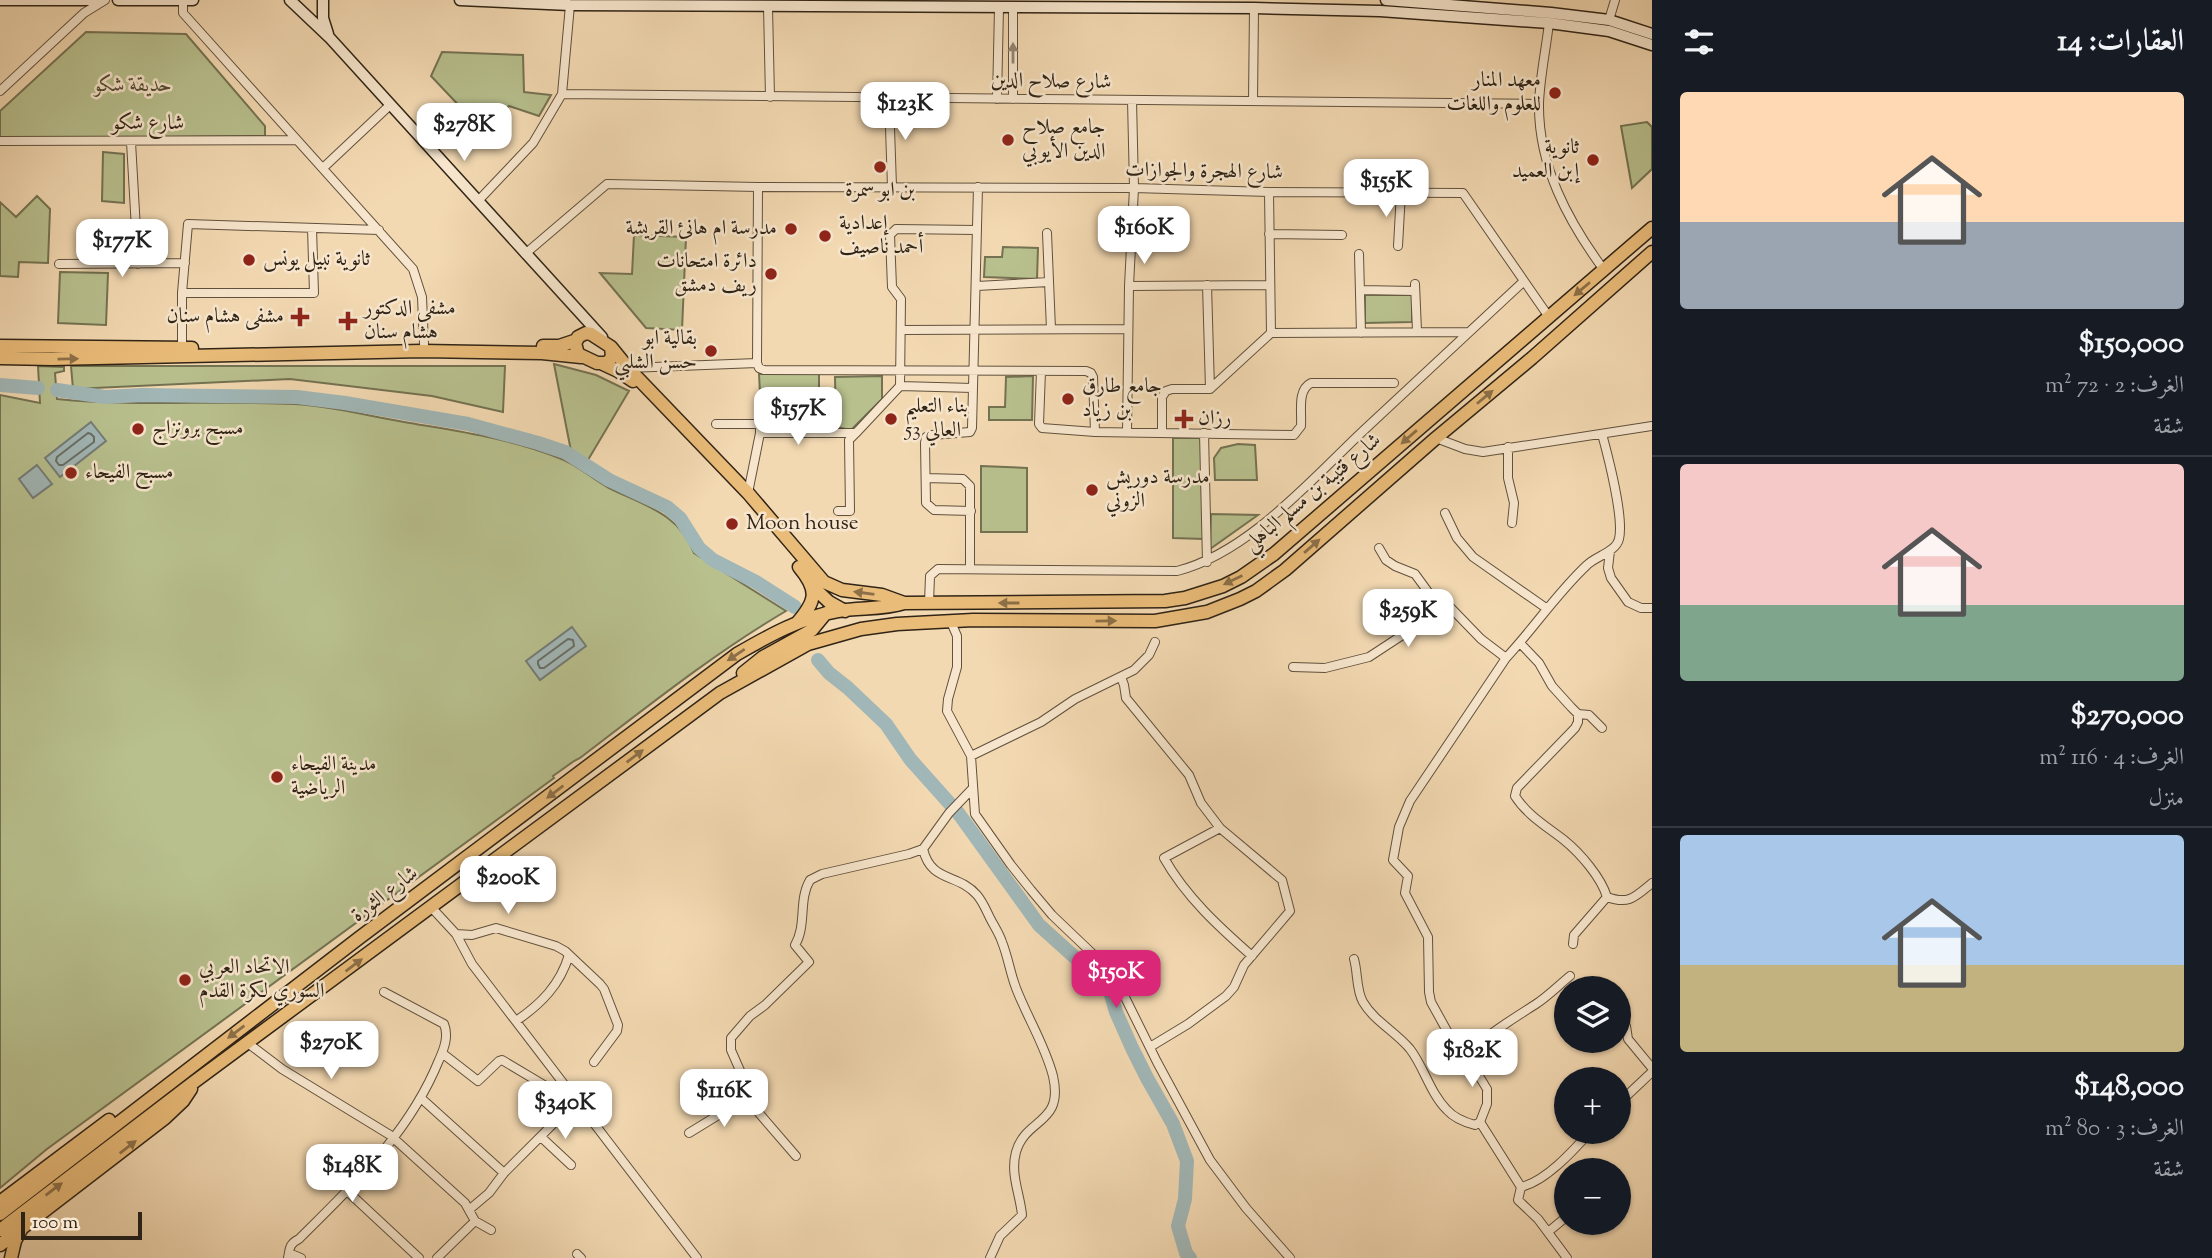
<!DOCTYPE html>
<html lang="ar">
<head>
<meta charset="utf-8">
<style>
  :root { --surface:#171b24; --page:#20242c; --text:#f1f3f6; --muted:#9ea1a6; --line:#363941; --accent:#db2777 }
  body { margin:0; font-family:"Sorts Mill Goudy",Amiri,serif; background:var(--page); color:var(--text); direction:rtl; height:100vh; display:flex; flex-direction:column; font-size:26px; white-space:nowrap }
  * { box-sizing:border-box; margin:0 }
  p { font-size:23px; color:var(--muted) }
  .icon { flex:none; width:38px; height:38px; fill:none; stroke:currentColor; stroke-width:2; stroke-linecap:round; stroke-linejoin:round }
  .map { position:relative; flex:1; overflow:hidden; direction:ltr }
  .side { display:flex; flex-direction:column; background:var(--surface); width:560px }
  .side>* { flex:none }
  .controls { position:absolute; left:1554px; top:976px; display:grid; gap:14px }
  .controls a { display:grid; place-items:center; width:77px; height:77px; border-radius:50%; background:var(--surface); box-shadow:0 2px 5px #0004; font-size:35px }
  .scale { position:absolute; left:21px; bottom:18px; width:121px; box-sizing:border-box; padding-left:7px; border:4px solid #302416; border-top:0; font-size:19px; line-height:24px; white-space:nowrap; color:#302416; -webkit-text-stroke:5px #f7e6cd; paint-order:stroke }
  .price { position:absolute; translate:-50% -60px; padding:0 16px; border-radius:14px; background:#fff; color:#222; font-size:23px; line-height:46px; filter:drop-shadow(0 2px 4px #0008) }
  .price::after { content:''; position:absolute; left:50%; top:42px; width:21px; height:16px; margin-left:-10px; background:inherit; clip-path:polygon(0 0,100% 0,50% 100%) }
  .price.on { background:var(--accent); color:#fff }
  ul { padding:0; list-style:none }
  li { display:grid; align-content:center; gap:14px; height:371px; padding:0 28px }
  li+li { border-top:2px solid var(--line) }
  li span { display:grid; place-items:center; height:217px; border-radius:7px; color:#555 }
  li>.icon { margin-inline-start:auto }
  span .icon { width:126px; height:126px; fill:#fffc; stroke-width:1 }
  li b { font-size:30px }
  h2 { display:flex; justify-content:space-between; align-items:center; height:84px; padding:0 28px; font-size:30px }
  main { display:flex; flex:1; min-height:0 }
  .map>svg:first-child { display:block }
  .green { fill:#b8c08e; stroke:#747252; stroke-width:2 }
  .water { fill:#a1b7b7; stroke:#747c77; stroke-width:2 }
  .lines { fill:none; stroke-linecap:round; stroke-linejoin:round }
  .shore { stroke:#686e66; stroke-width:2 }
  .river { stroke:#a1b7b7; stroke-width:14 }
  .minor-casing { stroke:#61513d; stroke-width:10 }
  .secondary-casing { stroke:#302416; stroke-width:13 }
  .primary-casing { stroke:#302416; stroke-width:15 }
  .minor { stroke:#f7e6cd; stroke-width:8 }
  .secondary { stroke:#f7e6cd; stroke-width:10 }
  .primary { stroke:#eabc79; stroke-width:12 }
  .oneway { fill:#948572 }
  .oneway2 { fill:#8d7048 }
  .poi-dot { fill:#8f2418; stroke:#f7e6cd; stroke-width:2.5 }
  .labels { text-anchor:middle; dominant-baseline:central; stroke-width:5; stroke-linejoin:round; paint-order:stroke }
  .poi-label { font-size:21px; fill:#302416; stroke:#f7e6cd; text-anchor:start }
  .street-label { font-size:21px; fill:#302416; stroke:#f7e6cd }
  .park-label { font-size:21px; font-style:italic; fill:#524b34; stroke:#f7e6cd }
</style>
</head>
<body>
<main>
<section class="side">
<h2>العقارات: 14<svg class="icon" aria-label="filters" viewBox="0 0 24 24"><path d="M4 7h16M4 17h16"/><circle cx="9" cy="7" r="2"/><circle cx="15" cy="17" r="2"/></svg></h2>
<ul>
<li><span style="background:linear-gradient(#ffd9b3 60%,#9aa5b1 0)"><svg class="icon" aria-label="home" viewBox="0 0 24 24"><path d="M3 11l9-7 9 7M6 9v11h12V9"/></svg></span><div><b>$150,000</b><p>الغرف: 2 · 72 m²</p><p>شقة</p></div></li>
<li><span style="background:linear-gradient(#f6c9c9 65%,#7fa58c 0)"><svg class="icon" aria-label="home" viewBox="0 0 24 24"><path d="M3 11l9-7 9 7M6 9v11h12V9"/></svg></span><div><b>$270,000</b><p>الغرف: 4 · 116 m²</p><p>منزل</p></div></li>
<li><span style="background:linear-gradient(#a9c7e8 60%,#c2b280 0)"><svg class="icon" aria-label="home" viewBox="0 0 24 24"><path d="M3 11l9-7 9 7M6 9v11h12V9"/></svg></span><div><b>$148,000</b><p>الغرف: 3 · 80 m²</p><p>شقة</p></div></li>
</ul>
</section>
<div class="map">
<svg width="1652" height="1258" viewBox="0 0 1652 1258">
  <rect width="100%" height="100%" fill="#f3d9b2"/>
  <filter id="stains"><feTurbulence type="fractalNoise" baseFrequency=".00286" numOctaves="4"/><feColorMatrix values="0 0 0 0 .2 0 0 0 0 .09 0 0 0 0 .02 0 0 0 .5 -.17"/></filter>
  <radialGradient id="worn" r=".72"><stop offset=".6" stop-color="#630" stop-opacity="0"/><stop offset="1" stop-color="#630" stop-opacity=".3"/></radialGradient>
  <!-- green -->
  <path class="green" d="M86,32L186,34L265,126V136L0,139V111Z
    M442,52L523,55L524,92L551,95L539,116L509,106L483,131L431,76Z
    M1647,122L1652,127V169L1632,188L1621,126Z
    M103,152L124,154V203L102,201Z
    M37,196L50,209L48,263L19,262L18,277L0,276V202L16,217Z
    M634,235L686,237L682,330L646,328L600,273L632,274Z
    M1003,247L1038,248L1037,279L984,277L985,257H1002Z
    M60,272L108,273L106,325L58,323Z
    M1365,295H1412V322L1365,323Z
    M554,364L596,375L629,391L588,460L571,451Z
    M38,366L64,367V371L55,373L57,399C136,407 215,400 295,404C332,406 368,416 404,422C456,431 510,438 559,458C577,464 592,479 609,488C643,505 679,513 694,553L786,611C713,654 647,707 580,758L574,761L553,776L554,778L47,1149L0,1188V395L40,403Z
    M71,366H505L503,412L432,396L290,379L73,389Z
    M819,373V392L760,393L759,374Z
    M882,376V399L851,430L836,427L835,377Z
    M1033,376L1032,420H989V407H1005L1006,377Z
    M1173,438H1202L1204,539L1173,538Z
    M1238,444L1255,445L1257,480H1215L1214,458L1221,448Z
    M981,466L1027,468V532H981Z
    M1211,514L1258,515L1210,549Z"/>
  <!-- water -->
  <path class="water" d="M91,422L106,441L60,477L45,458Z
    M37,465L52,484L33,498L19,479Z
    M572,627L586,646L540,680L526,661Z"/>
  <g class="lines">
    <!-- shore -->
    <path class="shore" d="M88,433L91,434L94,437V442L63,465H59L56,461L57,457Z
      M568,639L573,640L574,646L544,668H540L538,664V661Z"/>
    <!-- river -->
    <path class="river" d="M0,385L38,388
      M57,390L105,397L142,395L297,397L345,403L468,424L538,443L565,452L609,480L667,507L680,518L699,548L713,560L756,582L795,607
      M818,660L829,673L848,688L886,724L910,759L959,814L1039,925L1109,988L1116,1012L1132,1048L1147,1078L1173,1124L1187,1161L1185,1199L1178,1226L1186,1253L1190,1258"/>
    <defs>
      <path id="minor" d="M183,0V13L413,269L422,297L424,344
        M768,7L770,97
        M1013,8V99
        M1609,20L1615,0
        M1549,23C1546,49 1540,77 1539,103C1538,166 1568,221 1604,270
        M0,91L84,13L105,0
        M562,94L1539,104
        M889,98L892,187
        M997,99L999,8
        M1253,101L1254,8
        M0,141L297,140
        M131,142L138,264
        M323,168L390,105
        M758,187L757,363L759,368L764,370L1086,371L1091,373L1093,377L1095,432
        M478,201L533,143L562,94L570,5
        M1047,233L1051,329
        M1269,234L1342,235
        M1398,246L1401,192
        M525,254L607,184L758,187L1134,188L1269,192L1463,193L1549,317
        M1359,254L1361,333
        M59,264L185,263
        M1415,284L1417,331
        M1207,285L1210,389
        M977,286L1049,282
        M1129,286L1269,285
        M1360,290L1415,291
        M182,293H314L312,228
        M901,330L1128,329
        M1271,333L1469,332
        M182,348V293L188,224L379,230
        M628,368L757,363
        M1041,371L1039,424L1042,428L1095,432L1294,435L1301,426C1302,411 1297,390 1311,383H1394
        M973,388L900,386L901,299L892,287L890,235L896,229L977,230
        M716,424H760V433H856L849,440L850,511H838
        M1127,432L1129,286L1134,188L1132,100
        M856,433L900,386
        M1162,433V397L1166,391L1172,389H1210L1271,333L1269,192
        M1204,433L1207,562
        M1436,438L1465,449L1483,452L1652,426
        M1508,447V478L1514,503L1512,523
        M926,478L963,479L970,486V569
        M748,493L760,433
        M971,511L934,510L926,503L925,443L926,437L932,435L970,432L972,428L978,187
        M1445,513L1457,538L1473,557L1546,608
        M1379,548L1386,560L1395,566L1415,574L1434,600
        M1610,551L1608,568L1611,578L1628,602L1641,608H1652
        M929,603L930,576L938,569L1177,571C1248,553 1311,480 1363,431C1417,381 1470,331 1523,282
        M951,622L957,636V667L948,699L947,711L971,756L975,814L1011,865L1031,890L1052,915L1096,957L1116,979L1157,1062L1210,1160L1246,1208L1290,1258
        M1520,643L1539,663L1552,686L1571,707L1578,714L1589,715L1602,728
        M1293,667L1325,668L1369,657L1401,636L1434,600L1449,606L1481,639L1506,658
        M1121,677L1124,685L1126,698L1189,775L1201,803L1220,828L1282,880L1290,911L1244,965L1234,987L1226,996L1188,1024L1150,1047
        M1578,714V722L1575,728L1517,788L1515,796C1527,815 1546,826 1564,840C1580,853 1601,877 1607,897
        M971,756L1041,722L1075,699L1134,670L1149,655L1155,642
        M1220,828L1164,858C1186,897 1219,927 1252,956
        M923,849C931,883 958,873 977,895C983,902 986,910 990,918C994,926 999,933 1002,942C1008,957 1010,972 1016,988C1027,1017 1045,1045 1053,1076C1064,1125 1026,1117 1016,1152C1010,1174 1020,1194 1022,1215L1000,1236L990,1258
        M1607,897C1629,905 1635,897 1652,883
        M431,907L456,934L472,935L496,928L556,946L565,951L600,984L604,989L618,1025L617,1031L594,1062
        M456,934L472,964L697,1258
        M1573,944L1574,935L1607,897
        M1354,959C1358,973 1356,990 1363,1002C1374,1021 1396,1032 1410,1049C1424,1067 1430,1093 1447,1110C1454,1118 1464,1122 1475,1125L1480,1122
        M516,1021C541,1004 560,985 569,955
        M1626,1026L1628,1039L1652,1068
        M249,1044L282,1069L390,1135L465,1203L475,1221L491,1230
        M442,1053L478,1081L499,1061L502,1060L559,1094L567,1104
        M1468,1058C1473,1042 1521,1014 1536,1004C1548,996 1559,985 1570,976
        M422,1099L504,1173
        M1619,1103L1652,1072
        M1480,1122L1487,1104V1089L1463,1050L1447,1031L1431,1002L1429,992L1428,937L1405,893L1408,876L1393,860L1399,827L1410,801L1506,658C1534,628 1557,593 1587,565C1596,556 1616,552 1619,539C1624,518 1608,456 1602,434
        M1480,1122L1521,1187
        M689,1133L746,1098
        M541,1137L571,1165
        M796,1156L746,1098L745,1082L731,1050V1038L750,1016L765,1005L809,962L795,945C807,925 798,900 810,880L822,874L909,854L923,849L949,813L973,788
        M1521,1187L1518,1200L1538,1219L1567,1258
        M1521,1187C1546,1181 1573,1151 1590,1132
        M346,1190L419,1258
        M470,1209L489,1193L504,1173L554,1123L570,1101
        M1548,1232L1565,1218
        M289,1253L301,1258
        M577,1254L581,1258
        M288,1258C290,1248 289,1244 299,1239C354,1184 409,1134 439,1060C444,1049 449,1036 444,1024L384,992
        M437,1258L475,1221"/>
      <path id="secondary" d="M1,0H93
        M118,0H193
        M290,0L329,37L602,337
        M323,0V18L328,34
        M460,0L570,5L1254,8L1380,11L1549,23L1609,31L1652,45
        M1386,0L1551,13L1609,20L1652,34"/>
      <path id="primary" d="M586,333L591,334L611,347L612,357L607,363H597L578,354L575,343L578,337Z
        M0,346L192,348
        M543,346H559L577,340
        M611,347L628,368L748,493L824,582L842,590L882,595L904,603
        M0,358L52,359L422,351L542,353L581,357
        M603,364L618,371L633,381
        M812,586L829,602L845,611
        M797,623C816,601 819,591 799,567
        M743,673L763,657L812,630L826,613
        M0,1202L109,1120
        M0,1214L359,938L737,654C768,636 802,617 838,611C860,607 882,610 904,603L1165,601L1185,598L1223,586L1241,577L1274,554L1652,228
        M0,1230L194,1082L720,693L808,644L861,629L897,624L973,620L1155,621L1207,612L1240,599L1256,591L1285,570L1436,438L1532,358L1652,252
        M0,1245L19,1230
        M11,1258L15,1241L22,1228L165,1118L183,1101L191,1089"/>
    </defs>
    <!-- minor casing -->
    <use href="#minor" class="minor-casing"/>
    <!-- secondary casing -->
    <use href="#secondary" class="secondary-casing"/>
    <!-- primary casing -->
    <use href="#primary" class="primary-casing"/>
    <!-- minor -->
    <use href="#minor" class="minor"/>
    <!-- secondary -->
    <use href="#secondary" class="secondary"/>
    <!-- primary -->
    <use href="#primary" class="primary"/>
  </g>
  <!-- one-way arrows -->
  <defs><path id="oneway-solid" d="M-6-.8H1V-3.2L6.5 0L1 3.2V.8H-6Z" transform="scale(1.75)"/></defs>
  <use class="oneway" href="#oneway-solid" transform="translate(1013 53) rotate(-90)"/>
  <g class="oneway2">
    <use href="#oneway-solid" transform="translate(1582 289) rotate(140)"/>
    <use href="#oneway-solid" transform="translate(68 359) rotate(-1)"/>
    <use href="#oneway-solid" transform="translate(1485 397) rotate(-40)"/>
    <use href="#oneway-solid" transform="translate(1409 437) rotate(139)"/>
    <use href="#oneway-solid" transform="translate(1312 546) rotate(-41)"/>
    <use href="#oneway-solid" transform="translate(1233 580) rotate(154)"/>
    <use href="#oneway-solid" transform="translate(864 593) rotate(-172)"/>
    <use href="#oneway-solid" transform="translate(1009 603) rotate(180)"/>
    <use href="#oneway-solid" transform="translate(1106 621) rotate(-1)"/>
    <use href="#oneway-solid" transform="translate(736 655) rotate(146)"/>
    <use href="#oneway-solid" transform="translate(635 756) rotate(-37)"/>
    <use href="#oneway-solid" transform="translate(555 792) rotate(143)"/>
    <use href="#oneway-solid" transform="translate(354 965) rotate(-37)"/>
    <use href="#oneway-solid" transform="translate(236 1032) rotate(143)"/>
    <use href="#oneway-solid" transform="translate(128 1147) rotate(-38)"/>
    <use href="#oneway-solid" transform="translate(54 1189) rotate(-37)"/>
  </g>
  <!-- markers -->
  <g class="poi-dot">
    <circle cx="1555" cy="93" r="7"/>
    <circle cx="1008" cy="140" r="7"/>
    <circle cx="1593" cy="160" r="7"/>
    <circle cx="880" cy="167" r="7"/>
    <circle cx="791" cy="229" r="7"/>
    <circle cx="825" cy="236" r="7"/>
    <circle cx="249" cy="260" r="7"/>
    <circle cx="771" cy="274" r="7"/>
    <path d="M296.5 306.5h7v7h7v7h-7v7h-7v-7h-7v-7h7z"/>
    <path d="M344.5 310.5h7v7h7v7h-7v7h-7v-7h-7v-7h7z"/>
    <circle cx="711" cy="351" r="7"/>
    <circle cx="1068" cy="399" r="7"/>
    <circle cx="891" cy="419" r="7"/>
    <path d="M1180.5 408.5h7v7h7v7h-7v7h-7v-7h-7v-7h7z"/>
    <circle cx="138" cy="429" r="7"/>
    <circle cx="71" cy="473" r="7"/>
    <circle cx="1092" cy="490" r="7"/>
    <circle cx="732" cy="524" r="7"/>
    <circle cx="277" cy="777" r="7"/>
    <circle cx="185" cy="980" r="7"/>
  </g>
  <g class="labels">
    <!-- poi labels -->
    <g class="poi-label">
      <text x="1541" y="81" text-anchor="end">معهد المنار<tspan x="1541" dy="24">للعلوم واللغات</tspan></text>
      <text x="1022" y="128">جامع صلاح<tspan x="1022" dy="24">الدين الأيوبي</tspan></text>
      <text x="1579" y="148" text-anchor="end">ثانوية<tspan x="1579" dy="24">إبن العميد</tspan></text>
      <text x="880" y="191" text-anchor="middle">بن ابو سمرة</text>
      <text x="839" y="224">إعدادية<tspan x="839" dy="24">أحمد ناصيف</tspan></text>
      <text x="777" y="229" text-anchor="end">مدرسة ام هانئ القريشة</text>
      <text x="263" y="260">ثانوية نبيل يونس</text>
      <text x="757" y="262" text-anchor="end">دائرة امتحانات<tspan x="757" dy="24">ريف دمشق</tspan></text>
      <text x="364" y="309">مشفى الدكتور<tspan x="364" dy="24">هشام سنان</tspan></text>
      <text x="284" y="317" text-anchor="end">مشفى هشام سنان</text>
      <text x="697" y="339" text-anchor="end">بقالية ابو<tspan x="697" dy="24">حسن الشلبي</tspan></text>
      <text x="1082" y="387">جامع طارق<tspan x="1082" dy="24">بن زياد</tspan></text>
      <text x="905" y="407">بناء التعليم<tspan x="905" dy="24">العالي 53</tspan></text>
      <text x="1198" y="419">رزان</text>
      <text x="152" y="429">مسبح برونزاج</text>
      <text x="85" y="473">مسبح الفيحاء</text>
      <text x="1106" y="478">مدرسة دوريش<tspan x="1106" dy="24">الزوني</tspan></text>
      <text x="746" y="524">Moon house</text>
      <text x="291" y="765">مدينة الفيحاء<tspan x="291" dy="24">الرياضية</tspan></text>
      <text x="199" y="968">الاتحاد العربي<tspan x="199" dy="24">السوري لكرة القدم</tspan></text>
    </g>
    <!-- street labels -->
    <g class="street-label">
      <text transform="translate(1051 82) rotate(1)">شارع صلاح الدين</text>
      <text x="148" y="124">شارع شكو</text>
      <text transform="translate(1204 172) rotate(1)">شارع الهجرة والجوازات</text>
      <text transform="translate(1313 493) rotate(-40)">شارع قتيبة بن مسلم الباهلي</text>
      <text transform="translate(385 895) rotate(-37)">شارع الثورة</text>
    </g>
    <!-- park labels -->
    <g class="park-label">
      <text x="133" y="86">حديقة شكو</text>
    </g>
  </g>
  <rect width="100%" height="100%" filter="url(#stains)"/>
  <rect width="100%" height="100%" fill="url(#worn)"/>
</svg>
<div class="controls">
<a><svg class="icon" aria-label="layers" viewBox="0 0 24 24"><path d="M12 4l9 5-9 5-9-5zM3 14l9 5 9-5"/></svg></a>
<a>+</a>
<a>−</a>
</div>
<div class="scale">100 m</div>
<b class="price" style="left:905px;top:142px">$123K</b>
<b class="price" style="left:464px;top:163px">$278K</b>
<b class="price" style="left:1386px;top:219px">$155K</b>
<b class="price" style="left:1144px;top:266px">$160K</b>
<b class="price" style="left:122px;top:279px">$177K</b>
<b class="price" style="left:798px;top:447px">$157K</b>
<b class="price" style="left:1408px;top:649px">$259K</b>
<b class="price" style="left:508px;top:916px">$200K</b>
<b class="price on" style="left:1116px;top:1010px">$150K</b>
<b class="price" style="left:331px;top:1081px">$270K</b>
<b class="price" style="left:1472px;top:1089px">$182K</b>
<b class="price" style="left:724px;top:1129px">$116K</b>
<b class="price" style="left:565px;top:1141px">$340K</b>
<b class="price" style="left:352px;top:1204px">$148K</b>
</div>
</main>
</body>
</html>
